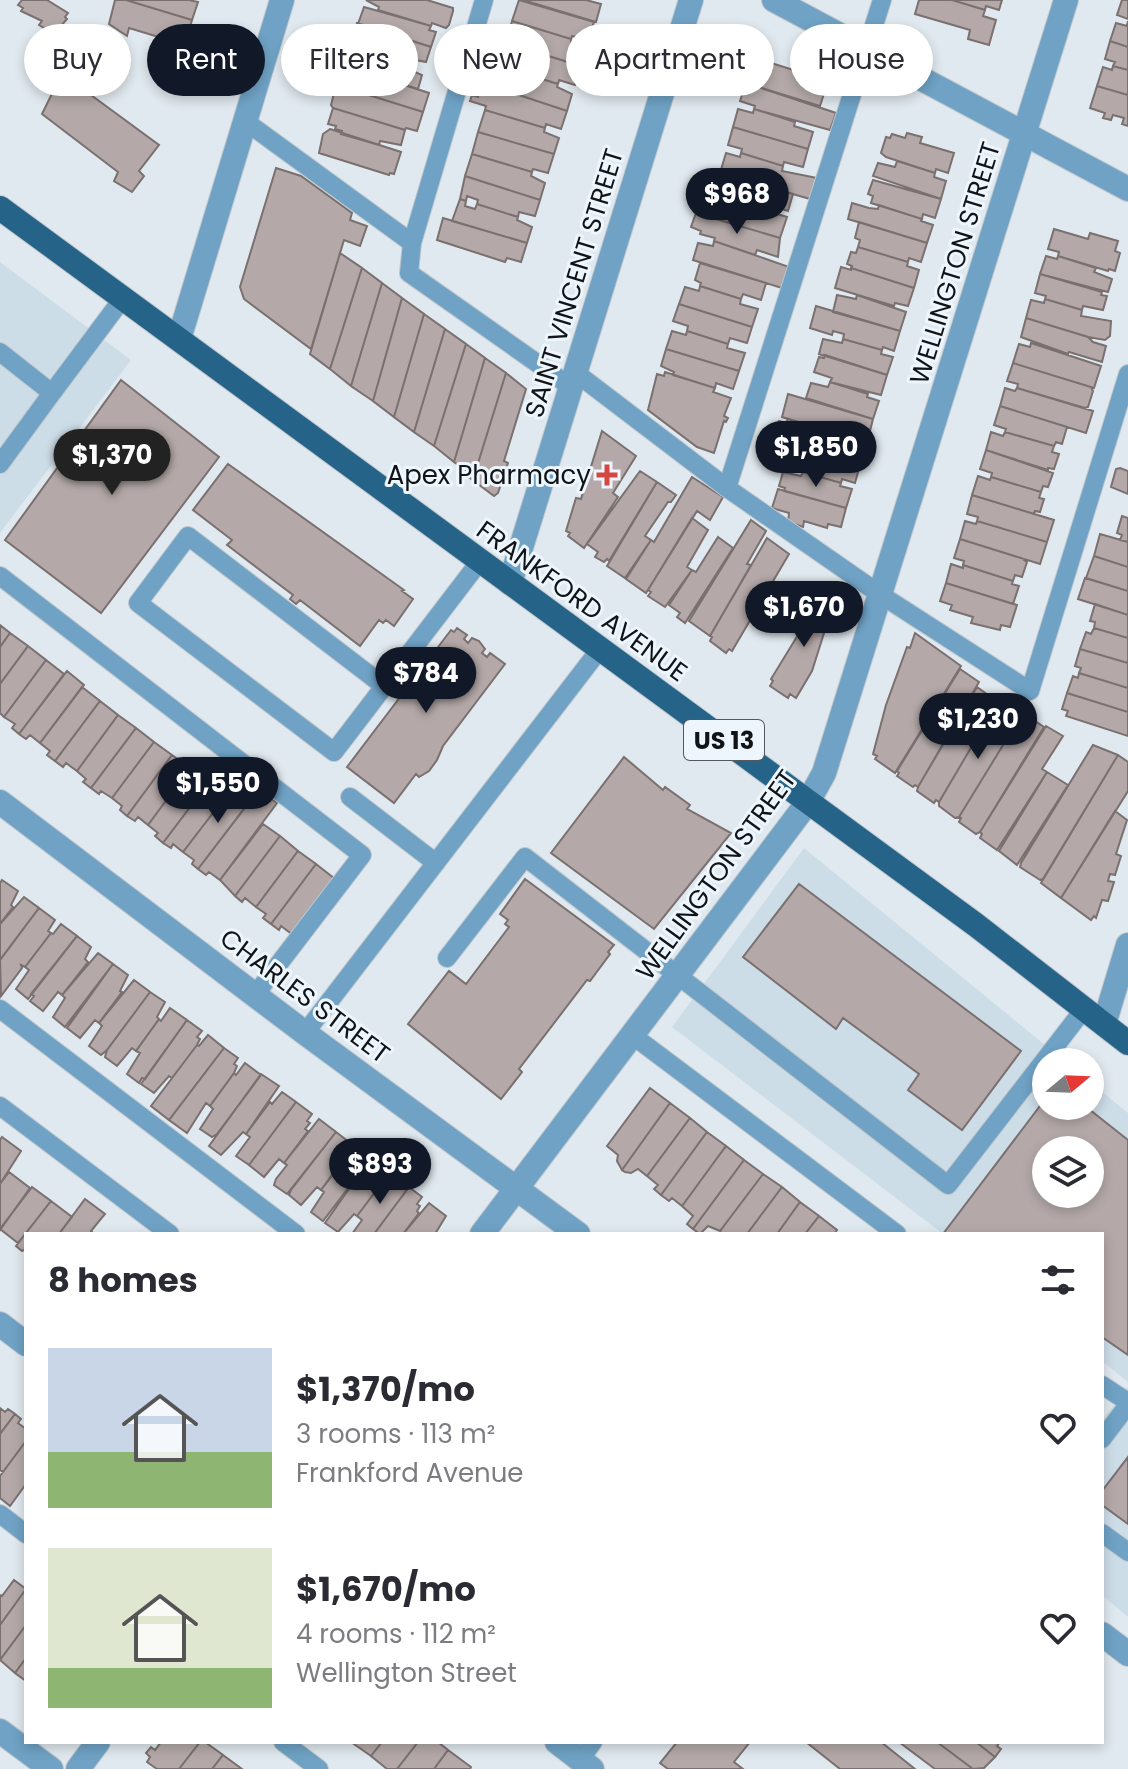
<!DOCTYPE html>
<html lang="en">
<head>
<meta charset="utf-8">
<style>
  :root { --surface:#fff; --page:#f7f7f7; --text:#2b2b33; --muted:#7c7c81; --accent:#111827 }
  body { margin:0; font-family:Poppins,sans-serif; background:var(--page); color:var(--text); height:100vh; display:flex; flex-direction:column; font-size:30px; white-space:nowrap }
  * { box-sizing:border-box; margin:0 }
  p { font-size:26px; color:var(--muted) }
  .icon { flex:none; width:44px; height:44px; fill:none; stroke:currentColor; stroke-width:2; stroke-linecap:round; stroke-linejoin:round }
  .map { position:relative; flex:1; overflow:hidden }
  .panel { position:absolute; left:24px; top:1232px; width:1080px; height:512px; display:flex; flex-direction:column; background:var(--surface); border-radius:0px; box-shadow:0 4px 12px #0003 }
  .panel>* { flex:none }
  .guide { position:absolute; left:24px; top:24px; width:1080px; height:72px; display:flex; gap:16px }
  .needle { width:52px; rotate:71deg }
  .fabs { position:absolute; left:1032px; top:1048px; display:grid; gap:16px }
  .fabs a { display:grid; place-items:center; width:72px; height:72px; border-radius:50%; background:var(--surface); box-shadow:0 4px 12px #0003; font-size:40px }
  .price { position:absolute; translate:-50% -68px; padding:0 18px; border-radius:28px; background:var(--accent); color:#fff; font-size:26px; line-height:52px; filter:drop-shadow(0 2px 4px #0008) }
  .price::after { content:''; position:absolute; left:50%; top:48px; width:24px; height:18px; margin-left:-12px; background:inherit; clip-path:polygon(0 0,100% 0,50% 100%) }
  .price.active { background:#222; color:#fff }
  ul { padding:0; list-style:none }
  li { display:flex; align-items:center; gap:24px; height:200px; padding:0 24px }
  li span { display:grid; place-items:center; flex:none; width:224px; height:160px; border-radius:0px; color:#555 }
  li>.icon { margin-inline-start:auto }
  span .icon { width:96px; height:96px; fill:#fffc; stroke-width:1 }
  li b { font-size:34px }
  h2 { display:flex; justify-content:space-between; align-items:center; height:96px; padding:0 24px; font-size:34px }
  .pill { padding:0 28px; border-radius:36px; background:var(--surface); box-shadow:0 4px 12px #0003; font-size:28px; line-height:72px }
  .pill.active { background:var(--accent); color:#fff }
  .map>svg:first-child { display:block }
  .built { fill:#cddde8; fill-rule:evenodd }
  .building { fill:#b4a9a8; stroke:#7a706f; stroke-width:2; fill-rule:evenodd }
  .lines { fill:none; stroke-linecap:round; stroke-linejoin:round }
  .lane-casing { stroke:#bfc7cc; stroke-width:20 }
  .street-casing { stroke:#bfc7cc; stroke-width:26 }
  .primary-casing { stroke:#bfc7cc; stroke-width:26 }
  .lane { stroke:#6fa2c5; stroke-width:18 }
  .street { stroke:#6fa2c5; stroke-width:24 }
  .primary { stroke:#266388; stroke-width:24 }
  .poi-dot { fill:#d54640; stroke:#eef6fd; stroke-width:3 }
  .labels { text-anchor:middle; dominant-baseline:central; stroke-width:6; stroke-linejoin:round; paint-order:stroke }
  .shield { fill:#eef6fd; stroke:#53585b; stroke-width:2 }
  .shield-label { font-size:24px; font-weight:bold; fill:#111416 }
  .street-label { font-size:26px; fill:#111416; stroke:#eef6fd }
  .poi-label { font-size:26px; fill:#111416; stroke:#eef6fd; text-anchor:end }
</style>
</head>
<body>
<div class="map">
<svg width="1128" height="1769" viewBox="0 0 1128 1769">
  <rect width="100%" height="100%" fill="#e0e9ef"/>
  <!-- built -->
  <path class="built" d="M0,262L131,360L0,533Z
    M804,848L1066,1062H1046V1106H1090V1082L1128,1113V1382L1102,1361V1234H943L672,1027ZM1046,1150H1090V1194H1046Z
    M1128,1387V1617L1102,1595V1420Z"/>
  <!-- building -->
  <path class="building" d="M22,0H47L68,13L65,17L67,19L54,34L39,25L42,21L21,11L23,8L18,5Z
    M115,0H126L192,20L185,45L129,28L127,36L109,24Z
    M126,0H189L198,2L192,20Z
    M366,0H427L453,8V11L449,25L446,28L432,23L431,26L378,10L379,7Z
    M519,0L594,22L588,40L572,36L571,39L512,21Z
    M523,0H586L601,4L596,22Z
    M919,0H952L985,10L983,16L996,20L989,45L968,39L970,30L915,14Z
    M952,0H1002L999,10L986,6L985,10Z
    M1122,0H1128V19L1117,15Z
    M364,7L431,26L429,30L436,32L431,47L358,24Z
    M512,21L571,39V42L578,44L577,47L586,49L581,66L506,43Z
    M1128,21V47L1110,41L1116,23L1127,26Z
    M357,23L431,47L426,62L406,58L404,63L365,50L366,47L351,42Z
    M1110,41L1128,47V70L1113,66L1115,62L1105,59Z
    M506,43L581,66L575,85L559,80L558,84L516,71L518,66L500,60Z
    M351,49L404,63L403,67L422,75L418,89L345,66Z
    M768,62L806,74L809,62L832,69L820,106L746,83L752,66L766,69Z
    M67,63L98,85L91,95L159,145L139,171L144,176L132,192L114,181L118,172L42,114Z
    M343,65L429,93L423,112L343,87L344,83L341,82L342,78L340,77Z
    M1113,66L1128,70V95L1097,86L1103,67L1112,70Z
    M497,71L515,76L516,71L558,84L557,87L572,94L567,111L492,86Z
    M746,83L836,113L830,130L754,109L755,106L740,101Z
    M492,86L567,111L561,129L546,124L545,128L485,110L486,106L470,101L472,95L478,97L481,87L490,90Z
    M1097,86L1128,95V126L1122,124L1124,118L1113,115L1111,120L1103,118L1105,113L1090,108Z
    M343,87L423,112L417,131L406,128L405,130L333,108L331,105L334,93L342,91Z
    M333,108L405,130L401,145L380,141L379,145L341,134L342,131L335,129L336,126L328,124Z
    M738,109L753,113L754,109L795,122L794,126L813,132L808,149L733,127Z
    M485,110L545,128L544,132L559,138L554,154L478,132Z
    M733,127L808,149L803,167L784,162L783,166L741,153L742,149L728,145Z
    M330,129L401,152L394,174L390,173L389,175L319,153L323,134Z
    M478,132L554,154L548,173L533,169L532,172L472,154Z
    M907,133L922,137L920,143L954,153L948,173L936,169L935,173L886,157L881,153L886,137L890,138L892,134L905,138Z
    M726,153L740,157L741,153L783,166L782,171L817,178L810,199L720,173Z
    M472,154L532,172L531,176L545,183L540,200L465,176Z
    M897,161L935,173L934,177L946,181L941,199L873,176L878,163L895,167Z
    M276,168L301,176L352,213L350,220L367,226L360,246L344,240L311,349L244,299L240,287Z
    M720,173L793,194L788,211L770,205L768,211L728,199L730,195L715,190Z
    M465,176L540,200L535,216L519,212L518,217L477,204L478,200L467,196L466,201L460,199Z
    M873,180L941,199L935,218L923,214L922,219L871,203L873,196L868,194Z
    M460,199L466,201L465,206L475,209L477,204L518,217L517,220L532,227L527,243L452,221Z
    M711,199L727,203L728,199L787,217L780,238L706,216Z
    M852,203L869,208L878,209L879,205L922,219L921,221L933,225L927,243L848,219Z
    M696,213L780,238L778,257L757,250L755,255L714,241L715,238L700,234L701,231L691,227Z
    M443,218L527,243L521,262L507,258L505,262L437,240Z
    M859,222L927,243L921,262L909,258L908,262L858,247L860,240L855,238Z
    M1054,229L1088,239L1090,233L1118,241L1115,251L1120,253L1115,271L1109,269L1108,271L1058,256L1059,252L1048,249Z
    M714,241L792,268L785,289L693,260L698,243L713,246Z
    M858,247L908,262L907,266L919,270L914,288L851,268L852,266L847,264L851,252L856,253Z
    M340,253L362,268L330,369L310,354Z
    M1046,256L1057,259L1058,256L1096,268L1094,272L1112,279L1108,292L1040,274Z
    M700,263L766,283L761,300L743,294L741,299L700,286L701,283L695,280Z
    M841,267L851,270V268L914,288L908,306L895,303L894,306L835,288Z
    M362,268L382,283L351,386L330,369Z
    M1040,274L1102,292L1101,295L1107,296L1103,310L1083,306L1082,310L1045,299L1046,296L1035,293Z
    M382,283L402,298L373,401L351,386Z
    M700,286L741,299L740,304L758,309L752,327L679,304L685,287L699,291Z
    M837,295L856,299L857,295L906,312L900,331L833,312Z
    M402,298L424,314L394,417L373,401Z
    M1045,299L1082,310L1081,316L1111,321L1110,336L1105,340L1088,337L1026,318L1031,300L1044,303Z
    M679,304L752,327L747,343L730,338L728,344L687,331L688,326L673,321Z
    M816,306L900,331L894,351L883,347L882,350L843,339L844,334L833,331L832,335L810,328Z
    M424,314L445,329L414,432L394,417Z
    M1026,318L1088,337L1093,342L1106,346L1102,362L1069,352L1068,354L1021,337Z
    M445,329L466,344L434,446L414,432Z
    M672,331L686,335L687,331L728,344L727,348L745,353L739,371L666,349Z
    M823,339L842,343L843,339L882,350L881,354L893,357L887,375L819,354Z
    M1031,343L1101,366L1094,388L1013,363L1019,344L1030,347Z
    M466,344L485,358L454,462L434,446Z
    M666,349L739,371L733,389L716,383L715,388L673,375L674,372L661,366Z
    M825,355L887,375L881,395L830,382L832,378L814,372L819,357L824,358Z
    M485,358L506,373L474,476L454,462Z
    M1013,363L1091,387L1093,391L1088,407L1085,408L1017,388L1018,384L1007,381Z
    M665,372L715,388L713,392L731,398L724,416L728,418L726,422L724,421L714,453L697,447L648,410L657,374L664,376Z
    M506,373L526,389L504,461L508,463L498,493L494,496L470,478L472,475L474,476Z
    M121,380L219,457L101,613L5,540Z
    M830,382L868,394L867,397L879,401L873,419L806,398L811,383L828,387Z
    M1005,388L1015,391L1017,388L1093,411L1086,433L1000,406Z
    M788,394L873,419L868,439L856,435L855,439L782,417Z
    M1000,406L1067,427L1062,444L1056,442L1054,446L1005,432L1006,429L994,425Z
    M788,419L855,439L854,442L866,445L860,465L781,441L783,433L776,430L779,421L786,423Z
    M602,431L636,456L613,493L618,497L584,548L568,536L570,533L566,531L576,498L581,499Z
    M991,432L1003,436L1005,432L1054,446L1052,452L1059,454L1054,469L1048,468V470L986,450Z
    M791,446L860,465L855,483L842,479L841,483L803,472L804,466L787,460Z
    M986,450L1053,473L1048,487L1043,486L1041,492L991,477L992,473L980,469Z
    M228,464L404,590L402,591L413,599L394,626L386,620L383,623L379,620L360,646L300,600L296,604L290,599L293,595L227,545L232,540L193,510Z
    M1120,468L1128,471V494L1111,487L1116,469Z
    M640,471L657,482L609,561L607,559L604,562L595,557L598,552L587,544Z
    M783,472L801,476L803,472L841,483L840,486L852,489L846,508L784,491L785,488L779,486Z
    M978,476L990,480L991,477L1041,492L1039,498L1044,499L1040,512L1035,511L1034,514L972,495Z
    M692,477L723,497L710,520L697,511L646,593L626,579L651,540L654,542Z
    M657,482L676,495L671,502H668L645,536L651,540L625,578L607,566Z
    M778,489L846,508L841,527L828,524L827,528L804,521L803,527L788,522L789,513L772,508Z
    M972,495L1054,520L1047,542L977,521L978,517L967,514Z
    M1122,516L1128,518V542L1120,540L1122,535L1117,533Z
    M692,518L708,530L687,567L692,570L665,607L648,596L651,592L648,590Z
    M751,520L766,531L747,564L751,565L710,636L689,621Z
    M965,521L976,524L977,521L1047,542L1040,564L960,539Z
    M1100,534L1128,542V567L1094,556Z
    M718,537L733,548L685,623L677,617L680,613L669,605L692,570L696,572Z
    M767,538L789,554L732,651L729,649L726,653L710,641L712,637L710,636Z
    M960,539L1021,558L1027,562L1022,577L1015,575L1013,581L963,565L964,561L954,558Z
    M1094,556L1128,567V591L1086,578Z
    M951,564L963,568V565L1013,581L1012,584L1019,586L1013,604L946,583Z
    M1085,578L1128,591V615L1078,599Z
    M946,583L1017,605L1010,627L1001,625L1000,630L971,623L973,617L950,610L952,605L940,601Z
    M828,586L837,592L812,671L796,698L790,694L788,698L770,686L773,681L771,679Z
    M1095,604L1128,615V638L1094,628L1095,622L1090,621Z
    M0,625L10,633L0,647Z
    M457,628L467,635L464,639L468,643L472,638L479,641L485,649L482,653L487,657L490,653L505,664L443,746L437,760L429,771L419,777L416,774L394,803L347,767L451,630L454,632Z
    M1094,628L1128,638V663L1080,649L1086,632L1091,634Z
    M10,633L28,646L0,684V647Z
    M915,633L961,666L895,773L875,759L877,756L873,754L886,705L907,647L910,648Z
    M28,646L46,660L4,717L0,713V684Z
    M1080,649L1128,663V688L1079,673L1081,668L1075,666Z
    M46,660L64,674L19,734L12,728L15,724L4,717Z
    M960,669L979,682L918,787L915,785L913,787L897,776L899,773L897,771Z
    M67,671L84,685L40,743L30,735L26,739L19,734Z
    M1079,673L1128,688V712L1067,693L1073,676L1078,678Z
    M82,687L100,701L55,761L47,755L50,751L40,743Z
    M977,687L998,702L939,802L936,800L934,803L917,791L918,787Z
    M1067,693L1128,712V736L1066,716L1068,711L1062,709Z
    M100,701L118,715L77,771L66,763L63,767L55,761Z
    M998,702L1019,719L959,817L955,818L939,806V802Z
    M118,715L136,728L91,788L83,782L86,779L77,771Z
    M1019,719L1028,725L1032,719L1044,727L980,832L976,834L959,822L961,818L959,817Z
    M1046,726L1063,736L1042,769L1047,772L997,850L980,838L982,834L980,832Z
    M136,728L154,742L112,798L101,791L99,794L91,788Z
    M154,742L172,755L127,816L120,810L122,806L112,798Z
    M1093,745L1118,755L1043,879L1040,880L1020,867L1021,863Z
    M172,755L190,768L148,825L138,817L135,821L127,816Z
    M1118,755L1128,762V791L1061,898L1041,883Z
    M624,757L663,790L665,787L690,805L687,809L731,833L654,929L551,853Z
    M190,768L209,782L163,843L155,836L158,833L148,825Z
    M1047,772L1068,785L1017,865L999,851Z
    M209,782L226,796L183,852L173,844L171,848L163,843Z
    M236,783L254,796L198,869L192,864L194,860L183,852Z
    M259,789L277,803L220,880L209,872L206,875L198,869Z
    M1115,811L1127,820L1116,854L1121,856L1115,875L1110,874L1108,881L1114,882L1108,901L1102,900L1096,918L1094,916L1091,920L1061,898Z
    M263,824L280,836L235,896L220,880Z
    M280,836L298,851L256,907L245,898L242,902L235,896Z
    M298,851L316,864L271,924L263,918L266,914L256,907Z
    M316,864L335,879L293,935L281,926L279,930L271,924Z
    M525,879L614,945L608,952L610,954L590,981L587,980L519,1069L522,1072L501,1099L408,1024L449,971L466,984L509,927L505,924L508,920L500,914Z
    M2,880L18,891L11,905L13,907L0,924V883Z
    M799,884L1021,1051L962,1130L908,1090L919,1074L843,1018L836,1029L743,957Z
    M24,897L39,908L0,960V924Z
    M39,908L55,920L48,931L51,933L25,967L21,965L22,968L1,996L0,960Z
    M61,924L77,936L28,999L16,989L29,970L25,967L51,933L53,934Z
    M77,936L91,947L85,959L88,962L62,995L58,992L43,1011L30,1001L34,996L31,994Z
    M98,953L113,964L65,1027L53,1017L65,998L62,995Z
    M113,964L128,975L120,991L122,992L99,1023L95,1020L80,1038L67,1028Z
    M134,980L150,992L107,1050L101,1055L89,1046L102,1026L99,1023Z
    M150,992L165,1002L157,1017L159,1019L136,1051L132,1048L117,1066L105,1057L107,1050Z
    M170,1008L187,1020L145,1079L142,1078L139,1083L127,1074L140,1053L136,1051L159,1019L161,1021Z
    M187,1020L202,1031L197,1037L200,1039L197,1045L172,1078L169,1076L154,1093L141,1084Z
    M208,1035L224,1048L169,1120L151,1106L197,1045L199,1046Z
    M224,1048L238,1058L234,1064L237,1066L234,1073L210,1106L206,1103L187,1133L169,1120Z
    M245,1063L261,1075L217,1134L212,1137L200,1129L213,1109L210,1106L234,1073L236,1075Z
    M261,1074L279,1086L246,1134L243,1132L221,1155L209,1146Z
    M650,1088L670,1103L622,1170L617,1161L618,1155L607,1146Z
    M282,1092L296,1102L249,1165L236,1156L250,1137L246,1134L270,1102L272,1104Z
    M1046,1098V1106H1085L1128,1140V1355L1102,1337V1234H943ZM1046,1150H1090V1194H1046Z
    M296,1102L312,1114L307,1121L310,1123L305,1129L308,1131L284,1163L279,1159L264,1177L249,1165Z
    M670,1103L690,1118L647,1176L638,1169L631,1173L625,1172L622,1170Z
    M690,1118L707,1132L661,1195L654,1189L658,1185L647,1176Z
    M319,1119L336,1132L287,1194L274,1185L276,1179L287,1165L284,1163Z
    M336,1132L349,1142L341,1156L344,1158L321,1190L317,1187L301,1205L289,1195L291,1190Z
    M707,1132L726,1146L682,1206L672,1198L669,1201L661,1195Z
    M2,1137L21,1151L0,1184V1140Z
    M726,1146L744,1160L693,1229L687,1224L693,1216L682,1206Z
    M355,1147L371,1158L323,1221L311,1212L324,1192L321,1190Z
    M371,1158L385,1169L380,1176L385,1179L357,1216L354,1214L338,1232L325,1223Z
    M744,1160L763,1174L720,1231L708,1226L700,1234L693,1229Z
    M9,1172L30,1188L0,1230V1184Z
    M763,1174L782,1187L747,1234H722L720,1231Z
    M392,1175L409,1187L374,1234H352L362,1220L357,1216L381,1184L384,1186Z
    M32,1187L51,1201L18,1243L0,1229Z
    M409,1187L422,1197L417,1204L420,1206L417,1211L419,1213L403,1234H374Z
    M782,1187L800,1202L777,1234H747Z
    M85,1199L105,1214L91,1231L93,1233L59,1234Z
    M51,1201L72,1217L59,1234H26V1249L22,1251L16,1246Z
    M800,1202L819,1216L805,1234H777Z
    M429,1203L446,1216L435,1234H403Z
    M819,1216L837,1230L834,1234H805Z
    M0,1408L5,1412L8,1409L15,1414L0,1434Z
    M15,1414L21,1419L18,1423L26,1429V1441L3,1472L0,1470V1434Z
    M26,1441V1484L10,1506L0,1498V1476Z
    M1128,1457V1524L1102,1505V1491Z
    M14,1580L26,1589L0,1625V1595L2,1596Z
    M26,1589V1625L0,1660V1625Z
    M26,1625V1658L15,1673L0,1660Z
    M26,1658V1681L15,1673Z
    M161,1742H200L179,1769H157L147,1762L150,1757L146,1753L151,1747L155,1750Z
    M200,1742H205L223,1755L212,1769H179Z
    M351,1742H382L371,1756Z
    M382,1742H418L397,1769H387L371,1756Z
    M418,1742H438L448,1750L434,1769H397Z
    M677,1742H750L734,1762L743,1769H668L660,1763Z
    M806,1742H881L915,1769H840Z
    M899,1742H937L973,1769H935Z
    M937,1742H976L995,1757L984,1768L973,1769Z
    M976,1742H1000L997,1746L1001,1749L995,1757Z
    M448,1750L471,1767L470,1769H434Z
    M223,1755L242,1769H212Z"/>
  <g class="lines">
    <defs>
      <path id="lane" d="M245,121L412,243L484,0
        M412,243L409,273L571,387
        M0,352L52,393L123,298
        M576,373L727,488L881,595L1030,691L1128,374
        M0,464L52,393
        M727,488L882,0
        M0,576L362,855L255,995
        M384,686L188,536L138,603L334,752L480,561
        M350,797L436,863
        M447,958L525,857L948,1185L1084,1009
        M0,1009L296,1234
        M305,1033L600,649
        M632,1035L897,1234
        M0,1106L170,1234
        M1102,1385L1128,1402
        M1102,1439L1128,1405
        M0,1514L26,1534
        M1102,1533L1128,1552
        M283,1742L319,1769
        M580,1760L593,1742"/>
      <path id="street" d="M774,0L1128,189
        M179,339L282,0
        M510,583L691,0
        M0,802L305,1033L578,1234
        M1104,1024L1128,945
        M482,1234L808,802L824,773L1066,0
        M0,1324L26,1344
        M1102,1634L1128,1654
        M0,1731L51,1769
        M557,1742L592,1769
        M78,1769L98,1742"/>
      <path id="primary" d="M0,208L976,925L1128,1043"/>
    </defs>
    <!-- lane casing -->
    <use href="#lane" class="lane-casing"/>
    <!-- street casing -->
    <use href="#street" class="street-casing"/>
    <!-- primary casing -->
    <use href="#primary" class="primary-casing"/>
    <!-- lane -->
    <use href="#lane" class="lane"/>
    <!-- street -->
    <use href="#street" class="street"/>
    <!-- primary -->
    <use href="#primary" class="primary"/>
  </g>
  <!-- markers -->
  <path class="poi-dot" d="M603 463h8v8h8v8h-8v8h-8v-8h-8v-8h8z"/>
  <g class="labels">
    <!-- shield labels -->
    <rect class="shield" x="684" y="720" width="80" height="40" rx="6"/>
    <g class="shield-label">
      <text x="724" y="740">US 13</text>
    </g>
    <!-- street labels -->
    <g class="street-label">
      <text transform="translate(955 263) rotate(-73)">WELLINGTON STREET</text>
      <text transform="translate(574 283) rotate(-73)">SAINT VINCENT STREET</text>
      <text transform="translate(582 601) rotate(36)">FRANKFORD AVENUE</text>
      <text transform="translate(716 875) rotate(-54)">WELLINGTON STREET</text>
      <text transform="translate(305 996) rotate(37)">CHARLES STREET</text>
    </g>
    <!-- poi labels -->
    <g class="poi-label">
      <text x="591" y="475">Apex Pharmacy</text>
    </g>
  </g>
</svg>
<div class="fabs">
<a><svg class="needle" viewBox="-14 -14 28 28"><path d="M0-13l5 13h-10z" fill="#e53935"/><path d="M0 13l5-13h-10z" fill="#7c7c81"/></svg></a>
<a><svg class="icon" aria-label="layers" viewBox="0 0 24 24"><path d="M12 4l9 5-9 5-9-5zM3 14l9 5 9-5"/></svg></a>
</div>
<b class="price" style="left:737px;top:236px">$968</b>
<b class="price" style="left:816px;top:489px">$1,850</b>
<b class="price active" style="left:112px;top:497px">$1,370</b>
<b class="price" style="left:804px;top:649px">$1,670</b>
<b class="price" style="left:426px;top:715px">$784</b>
<b class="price" style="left:978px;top:761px">$1,230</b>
<b class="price" style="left:218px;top:825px">$1,550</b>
<b class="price" style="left:380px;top:1206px">$893</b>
<div class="guide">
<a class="pill">Buy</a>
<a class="pill active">Rent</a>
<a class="pill">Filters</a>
<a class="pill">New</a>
<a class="pill">Apartment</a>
<a class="pill">House</a>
</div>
<section class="panel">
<h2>8 homes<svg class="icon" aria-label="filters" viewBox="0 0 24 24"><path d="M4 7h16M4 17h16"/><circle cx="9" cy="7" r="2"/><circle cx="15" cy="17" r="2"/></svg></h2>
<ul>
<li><span style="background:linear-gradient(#c9d6e8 65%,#8fb573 0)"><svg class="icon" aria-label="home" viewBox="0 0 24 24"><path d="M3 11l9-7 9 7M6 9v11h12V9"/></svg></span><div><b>$1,370/mo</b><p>3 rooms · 113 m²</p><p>Frankford Avenue</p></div><svg class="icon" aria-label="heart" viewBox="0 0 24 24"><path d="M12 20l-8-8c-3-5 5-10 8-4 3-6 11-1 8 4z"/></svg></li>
<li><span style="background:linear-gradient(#dfe7d0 75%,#8fb573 0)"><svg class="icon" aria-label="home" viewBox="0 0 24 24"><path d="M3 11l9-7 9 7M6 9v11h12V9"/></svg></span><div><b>$1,670/mo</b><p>4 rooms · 112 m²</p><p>Wellington Street</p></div><svg class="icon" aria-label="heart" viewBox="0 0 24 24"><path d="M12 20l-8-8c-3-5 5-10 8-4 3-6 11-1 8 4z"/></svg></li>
</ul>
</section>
</div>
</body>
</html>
